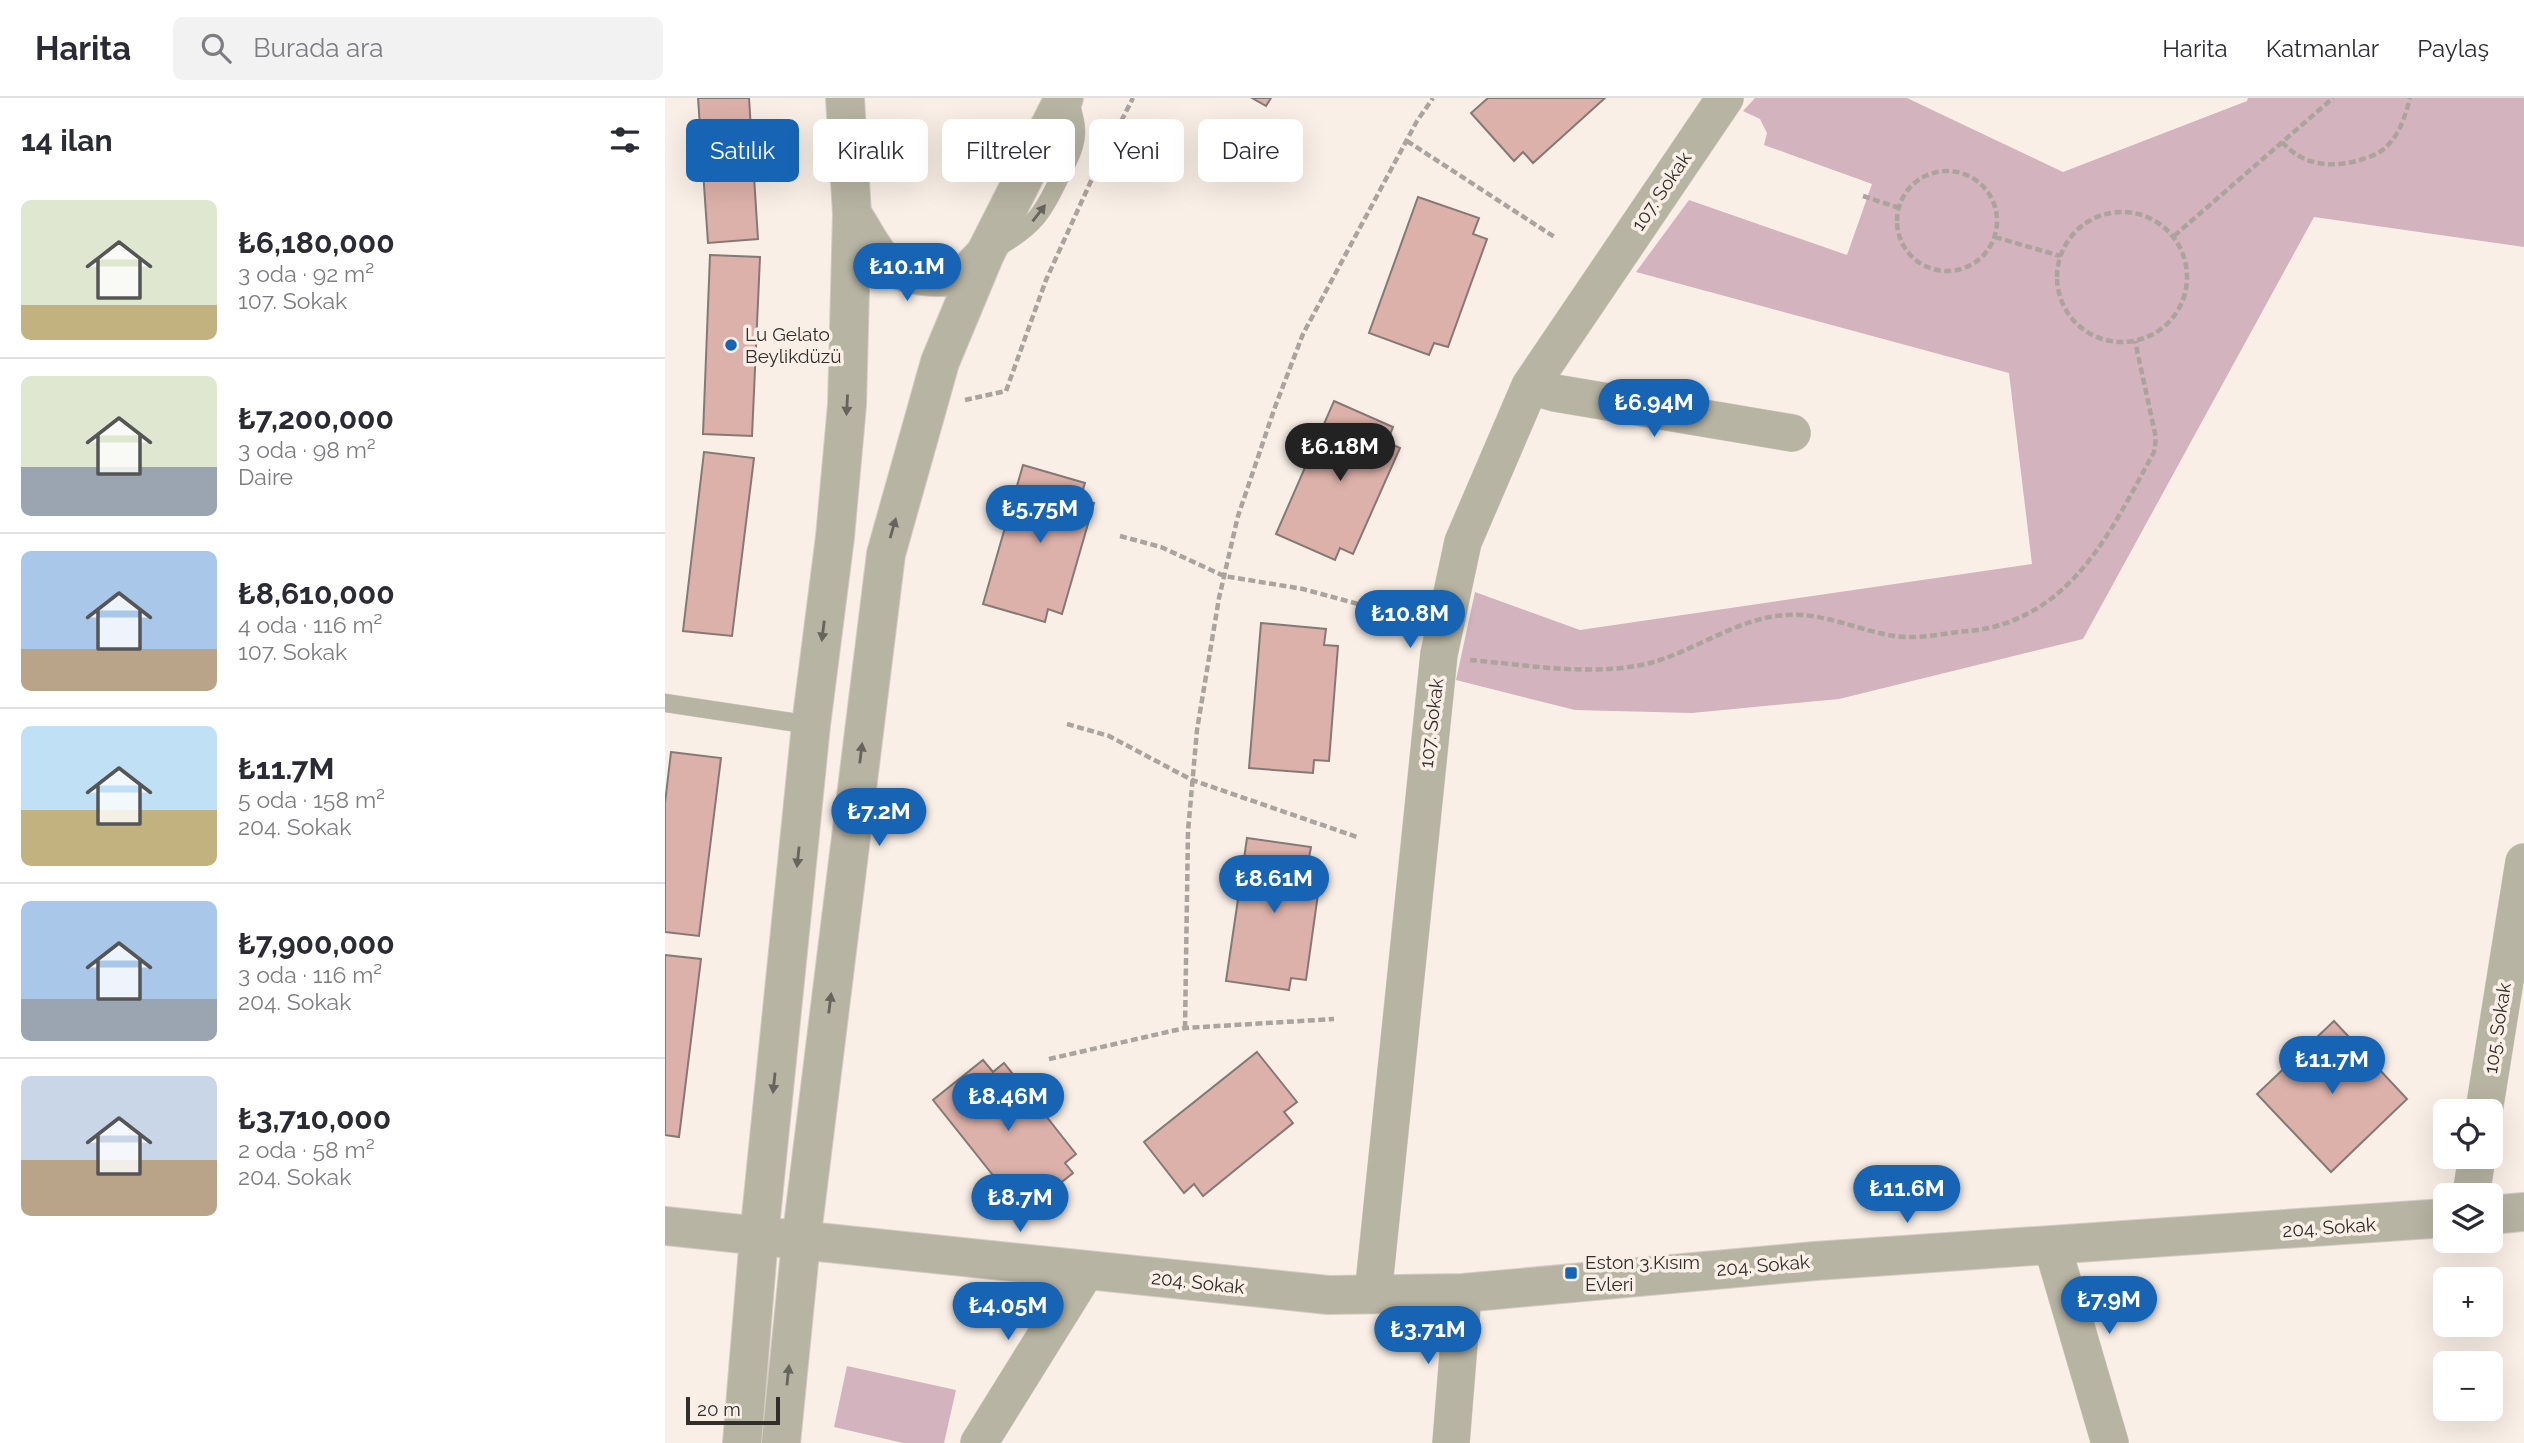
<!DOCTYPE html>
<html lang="tr">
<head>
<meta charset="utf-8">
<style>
  :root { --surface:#fff; --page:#f2f2f3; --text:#2b2b33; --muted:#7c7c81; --line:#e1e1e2; --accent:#1664b3 }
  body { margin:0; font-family:Raleway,sans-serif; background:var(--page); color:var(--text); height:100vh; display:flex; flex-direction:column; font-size:26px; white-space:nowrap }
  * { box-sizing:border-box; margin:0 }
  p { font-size:23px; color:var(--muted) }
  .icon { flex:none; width:38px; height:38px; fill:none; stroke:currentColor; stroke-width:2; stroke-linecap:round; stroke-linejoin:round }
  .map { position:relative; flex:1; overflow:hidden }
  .drawer { display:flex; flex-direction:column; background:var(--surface); width:665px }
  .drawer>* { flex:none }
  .guide { position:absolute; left:21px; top:21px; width:665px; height:63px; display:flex; gap:14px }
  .tools { position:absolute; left:1768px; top:1001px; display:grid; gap:14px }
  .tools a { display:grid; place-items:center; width:70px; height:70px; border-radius:10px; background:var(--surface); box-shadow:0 7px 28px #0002; font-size:35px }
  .scale { position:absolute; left:21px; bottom:18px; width:94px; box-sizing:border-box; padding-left:7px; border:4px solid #322e2b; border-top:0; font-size:19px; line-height:24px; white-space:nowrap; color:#322e2b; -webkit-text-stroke:5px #f9efe6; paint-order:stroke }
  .price { position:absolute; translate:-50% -60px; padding:0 16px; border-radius:24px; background:var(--accent); color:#fff; font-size:23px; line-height:46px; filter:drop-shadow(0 2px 4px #0008) }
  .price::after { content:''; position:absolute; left:50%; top:42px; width:21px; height:16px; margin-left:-10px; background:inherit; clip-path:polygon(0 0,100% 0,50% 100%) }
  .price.active { background:#222; color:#fff }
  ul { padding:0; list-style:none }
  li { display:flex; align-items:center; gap:21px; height:175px; padding:0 21px }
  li+li { border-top:2px solid var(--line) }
  li span { display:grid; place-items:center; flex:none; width:196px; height:140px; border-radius:10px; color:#555 }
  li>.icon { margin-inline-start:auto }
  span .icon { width:84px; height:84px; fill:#fffc; stroke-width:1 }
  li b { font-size:30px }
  h2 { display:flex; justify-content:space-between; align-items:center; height:84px; padding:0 21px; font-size:30px }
  .chip { padding:0 24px; border-radius:10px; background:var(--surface); box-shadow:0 7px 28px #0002; font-size:24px; line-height:63px }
  .chip.active { background:var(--accent); color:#fff }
  header { display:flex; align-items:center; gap:42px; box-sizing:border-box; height:98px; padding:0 35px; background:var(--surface); border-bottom:2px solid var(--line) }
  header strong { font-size:33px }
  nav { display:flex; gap:38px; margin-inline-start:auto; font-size:24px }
  .search { width:490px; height:63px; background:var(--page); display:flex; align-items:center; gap:18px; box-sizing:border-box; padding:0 24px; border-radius:10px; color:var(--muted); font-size:26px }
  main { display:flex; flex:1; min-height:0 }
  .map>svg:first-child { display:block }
  .green { fill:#d3b3be }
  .building { fill:#dcb1a9; stroke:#857976; stroke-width:2 }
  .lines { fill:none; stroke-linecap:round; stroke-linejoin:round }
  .service-casing { stroke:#d5ccc4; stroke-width:19 }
  .minor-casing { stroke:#d5ccc4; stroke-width:38 }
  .tertiary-casing { stroke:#d5ccc4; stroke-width:40 }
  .path { stroke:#aba39d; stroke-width:4.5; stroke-dasharray:7 3.5; stroke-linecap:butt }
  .service { stroke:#b7b4a3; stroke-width:18 }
  .minor { stroke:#b7b4a3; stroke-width:37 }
  .tertiary { stroke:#b7b4a3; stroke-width:38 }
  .oneway { fill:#67645b }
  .poi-dot { fill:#1664b3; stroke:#f9efe6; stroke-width:2.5 }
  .labels { text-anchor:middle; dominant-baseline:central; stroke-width:7; stroke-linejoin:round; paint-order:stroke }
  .street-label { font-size:19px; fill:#322e2b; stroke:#f9efe6 }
  .poi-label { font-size:19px; fill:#322e2b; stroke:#f9efe6; text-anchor:start }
</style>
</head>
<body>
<header>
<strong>Harita</strong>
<div class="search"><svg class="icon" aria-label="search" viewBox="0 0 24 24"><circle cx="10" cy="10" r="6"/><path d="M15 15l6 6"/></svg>Burada ara</div>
<nav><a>Harita</a><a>Katmanlar</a><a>Paylaş</a></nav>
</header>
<main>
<section class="drawer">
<h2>14 ilan<svg class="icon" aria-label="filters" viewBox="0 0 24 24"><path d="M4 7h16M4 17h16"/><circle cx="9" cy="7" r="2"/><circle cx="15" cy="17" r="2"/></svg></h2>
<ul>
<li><span style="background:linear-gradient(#dfe7d0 75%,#c2b280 0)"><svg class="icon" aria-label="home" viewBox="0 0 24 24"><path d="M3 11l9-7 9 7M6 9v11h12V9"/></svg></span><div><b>₺6,180,000</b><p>3 oda · 92 m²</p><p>107. Sokak</p></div></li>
<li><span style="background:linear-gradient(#dfe7d0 65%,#9aa5b1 0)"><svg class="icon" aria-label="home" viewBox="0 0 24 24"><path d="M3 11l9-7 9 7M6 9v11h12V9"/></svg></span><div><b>₺7,200,000</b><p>3 oda · 98 m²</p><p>Daire</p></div></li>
<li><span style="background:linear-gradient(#a9c7e8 70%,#b9a48a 0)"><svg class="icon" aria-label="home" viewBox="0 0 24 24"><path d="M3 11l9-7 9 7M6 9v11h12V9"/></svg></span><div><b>₺8,610,000</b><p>4 oda · 116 m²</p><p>107. Sokak</p></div></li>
<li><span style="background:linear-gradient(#bfe0f5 60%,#c2b280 0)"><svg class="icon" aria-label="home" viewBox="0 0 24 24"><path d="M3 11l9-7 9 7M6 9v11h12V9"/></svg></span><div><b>₺11.7M</b><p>5 oda · 158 m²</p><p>204. Sokak</p></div></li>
<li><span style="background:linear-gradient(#a9c7e8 70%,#9aa5b1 0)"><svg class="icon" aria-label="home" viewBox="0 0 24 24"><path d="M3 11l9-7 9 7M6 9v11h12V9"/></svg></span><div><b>₺7,900,000</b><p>3 oda · 116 m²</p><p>204. Sokak</p></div></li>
<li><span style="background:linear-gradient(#c9d6e8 60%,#b9a48a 0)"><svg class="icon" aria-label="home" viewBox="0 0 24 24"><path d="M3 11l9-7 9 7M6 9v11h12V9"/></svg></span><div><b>₺3,710,000</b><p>2 oda · 58 m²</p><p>204. Sokak</p></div></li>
</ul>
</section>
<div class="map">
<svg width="1859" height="1345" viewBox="0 0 1859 1345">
  <rect width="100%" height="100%" fill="#f9efe6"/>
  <!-- green -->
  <path class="green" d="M1090,0H1242L1398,74L1582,3L1583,0H1859V149L1649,119L1418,541L1174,601L1027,615L910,612L791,582L810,494L915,532L1367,466L1344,275L971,174L1024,102L1182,157L1207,86L1099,47L1102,35L1095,21L1078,13Z
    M182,1268L291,1292L279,1345H238L169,1329Z"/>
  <!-- building -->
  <path class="building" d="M33,0H84L93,141L43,145Z
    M587,0H606L601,8Z
    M823,0H940L868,65L858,54L849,63L806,15Z
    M753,99L814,120L808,136L822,141L783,249L769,245L764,257L704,235Z
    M45,157L95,159L87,338L38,336Z
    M669,303L728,329L722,344L735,350L688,456L675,450L670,462L611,436Z
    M39,354L89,360L67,538L18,533Z
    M358,367L420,385L415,401L429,405L397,516L383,511L380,524L318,506Z
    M596,525L661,531L659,547L673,548L664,663L649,662L648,675L584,670Z
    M6,654L56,660L34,838L0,834V705Z
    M582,740L646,749L643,765L657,767L641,882L626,880L624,892L561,883Z
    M0,857L36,861L14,1039L0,1037Z
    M1669,923L1742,1001L1666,1074L1592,996Z
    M592,954L632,1004L619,1014L628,1025L538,1098L529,1086L519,1095L479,1044Z
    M318,962L328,974L339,965L411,1056L400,1065L408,1075L358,1115L268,1002Z"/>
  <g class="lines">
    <defs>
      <path id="service" d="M330,151C371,128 377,116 397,75C404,61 411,48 411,33C411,23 407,11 404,1
        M0,605L146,627"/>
      <path id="minor" d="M865,288L890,295L1127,335
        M1819,1013L1859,764
        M1806,1097L1812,1059
        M1387,1147L1445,1345
        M708,1197L774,556L798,444L865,288L1060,0
        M314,1345L421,1173
        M786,1345L798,1195"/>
      <path id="tertiary" d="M187,116C196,128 208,154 219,163C242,181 273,181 300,177L320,156
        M1825,1117L1859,1114
        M0,1128L663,1197L798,1195L1150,1163L1780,1120
        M77,1345L94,1139L146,627L170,439L182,307L187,116L180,0
        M116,1345L136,1144L221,456L275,264L320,156L399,0"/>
    </defs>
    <!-- service casing -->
    <use href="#service" class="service-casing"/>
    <!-- minor casing -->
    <use href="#minor" class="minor-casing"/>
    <!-- tertiary casing -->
    <use href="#tertiary" class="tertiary-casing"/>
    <!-- path -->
    <path class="path" d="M742,43L891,140
      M1617,44C1638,67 1663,70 1692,63C1702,60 1714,56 1721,49C1735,36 1740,18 1745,0
      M1232 123a50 50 0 1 1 100 0a50 50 0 1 1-100 0Z
      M1198,98L1234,110
      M1392 179a65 65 0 1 1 130 0a65 65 0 1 1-130 0Z
      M1509,138L1668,0
      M1330,139L1395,158
      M300,302L341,293L381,182L431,72L468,0
      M455,438L496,449L559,478L638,491L719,513
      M805,562C863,567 928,579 985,565C1030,553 1073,520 1120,517C1158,514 1192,532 1229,538C1248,541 1273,537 1292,534C1303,533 1314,532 1324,530C1413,509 1449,427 1489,354L1491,340L1470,243
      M402,626L444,638L527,682L692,739
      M520,930L523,733L532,632L554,500L573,418L610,309L638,236L752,23L768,0
      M384,961L520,930L669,921"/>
    <!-- service -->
    <use href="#service" class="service"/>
    <!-- minor -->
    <use href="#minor" class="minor"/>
    <!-- tertiary -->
    <use href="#tertiary" class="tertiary"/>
  </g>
  <!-- one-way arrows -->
  <defs><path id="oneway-solid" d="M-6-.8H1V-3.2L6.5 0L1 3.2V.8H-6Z" transform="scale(1.75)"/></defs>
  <g class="oneway">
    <use href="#oneway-solid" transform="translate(374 115) rotate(-52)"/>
    <use href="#oneway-solid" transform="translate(182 307) rotate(93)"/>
    <use href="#oneway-solid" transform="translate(228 430) rotate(-74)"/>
    <use href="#oneway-solid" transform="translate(158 533) rotate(97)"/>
    <use href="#oneway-solid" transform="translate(196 655) rotate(-83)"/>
    <use href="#oneway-solid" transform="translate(133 759) rotate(96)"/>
    <use href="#oneway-solid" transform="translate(165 905) rotate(-83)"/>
    <use href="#oneway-solid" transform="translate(109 985) rotate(96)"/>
    <use href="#oneway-solid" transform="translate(123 1277) rotate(-84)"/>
  </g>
  <!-- markers -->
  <g class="poi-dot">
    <circle cx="66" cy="247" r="7"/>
    <rect x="899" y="1168" width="14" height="14" rx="3.5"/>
  </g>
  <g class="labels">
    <!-- street labels -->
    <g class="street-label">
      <text transform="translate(996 93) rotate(-56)">107. Sokak</text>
      <text transform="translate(766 625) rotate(-83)">107. Sokak</text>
      <text transform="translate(1832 930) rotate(-81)">105. Sokak</text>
      <text transform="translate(1664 1129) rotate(-4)">204. Sokak</text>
      <text transform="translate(1098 1167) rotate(-5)">204. Sokak</text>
      <text transform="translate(533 1184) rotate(6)">204. Sokak</text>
    </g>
    <!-- poi labels -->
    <g class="poi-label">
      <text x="80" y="236">Lu Gelato<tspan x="80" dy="22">Beylikdüzü</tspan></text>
      <text x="920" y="1164">Eston 3.Kısım<tspan x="920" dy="22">Evleri</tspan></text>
    </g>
  </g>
</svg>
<div class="tools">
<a><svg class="icon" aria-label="locate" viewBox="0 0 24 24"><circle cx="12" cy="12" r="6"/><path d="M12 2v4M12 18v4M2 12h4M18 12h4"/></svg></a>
<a><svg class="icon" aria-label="layers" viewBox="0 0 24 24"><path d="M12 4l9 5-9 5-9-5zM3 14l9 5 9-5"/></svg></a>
<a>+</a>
<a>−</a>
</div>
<div class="scale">20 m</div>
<b class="price" style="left:242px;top:205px">₺10.1M</b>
<b class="price" style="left:989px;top:341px">₺6.94M</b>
<b class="price active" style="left:675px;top:385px">₺6.18M</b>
<b class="price" style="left:375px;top:447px">₺5.75M</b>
<b class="price" style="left:745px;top:552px">₺10.8M</b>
<b class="price" style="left:214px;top:750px">₺7.2M</b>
<b class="price" style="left:609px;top:817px">₺8.61M</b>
<b class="price" style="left:1667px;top:998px">₺11.7M</b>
<b class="price" style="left:343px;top:1035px">₺8.46M</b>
<b class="price" style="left:1242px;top:1127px">₺11.6M</b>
<b class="price" style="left:355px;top:1136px">₺8.7M</b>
<b class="price" style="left:1444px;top:1238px">₺7.9M</b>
<b class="price" style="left:343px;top:1244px">₺4.05M</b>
<b class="price" style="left:763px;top:1268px">₺3.71M</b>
<div class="guide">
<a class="chip active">Satılık</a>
<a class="chip">Kiralık</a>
<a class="chip">Filtreler</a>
<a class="chip">Yeni</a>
<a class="chip">Daire</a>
</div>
</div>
</main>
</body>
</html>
